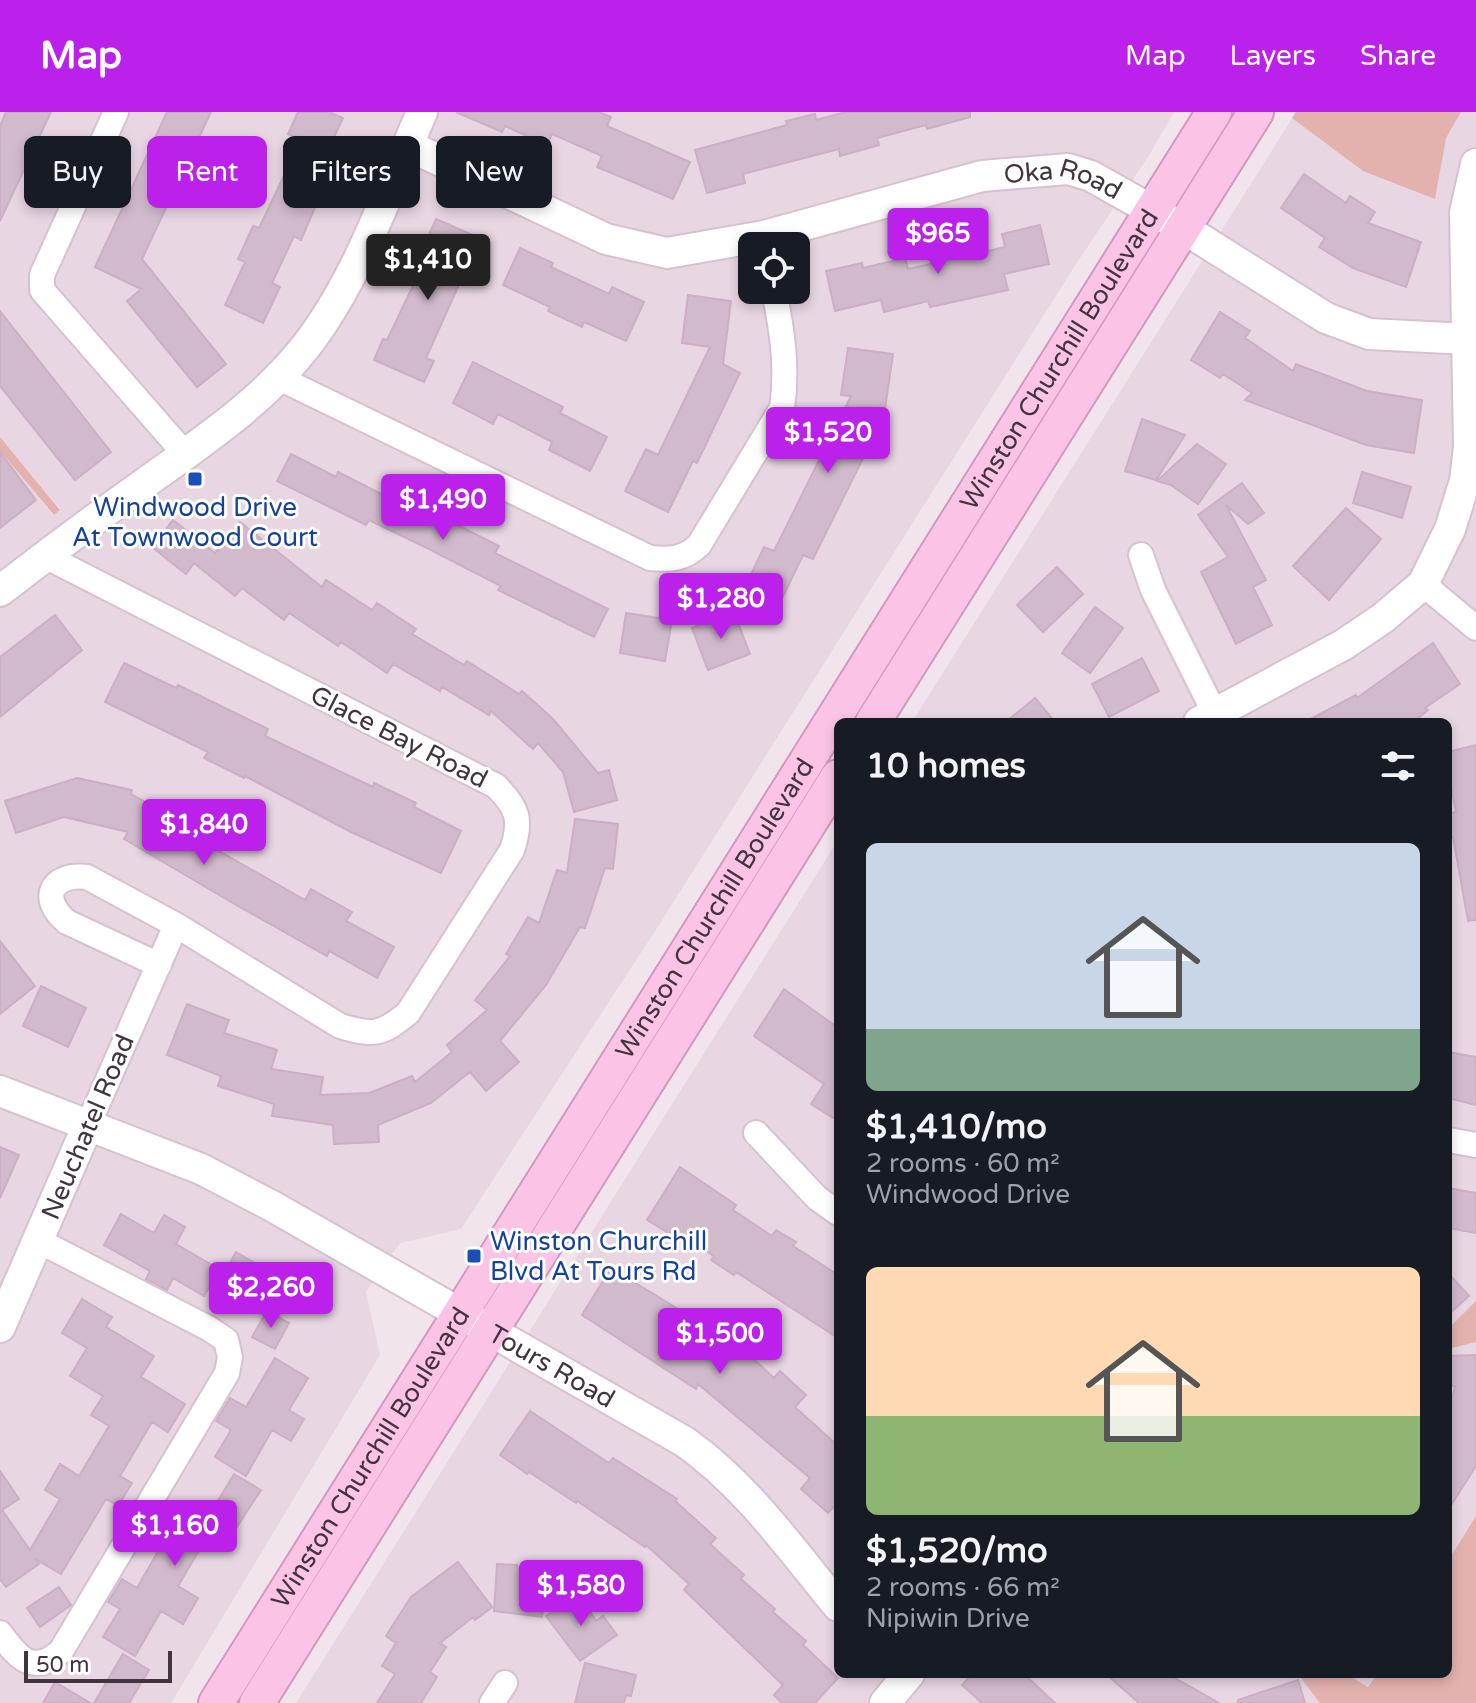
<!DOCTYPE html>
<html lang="en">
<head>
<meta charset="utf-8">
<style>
  :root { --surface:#171b24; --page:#242831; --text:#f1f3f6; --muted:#9ea1a6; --accent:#bb21eb }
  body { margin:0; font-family:"Varela Round",sans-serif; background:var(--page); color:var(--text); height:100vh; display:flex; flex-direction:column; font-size:30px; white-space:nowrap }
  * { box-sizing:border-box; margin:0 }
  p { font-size:26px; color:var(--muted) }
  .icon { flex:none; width:44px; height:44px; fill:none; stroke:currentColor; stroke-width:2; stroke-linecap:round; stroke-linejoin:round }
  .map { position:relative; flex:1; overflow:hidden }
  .side { position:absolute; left:834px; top:606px; width:618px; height:960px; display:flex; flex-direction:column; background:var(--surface); border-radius:12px; box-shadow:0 4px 12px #0003 }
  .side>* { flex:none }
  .banner { position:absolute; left:24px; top:24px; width:690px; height:72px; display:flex; gap:16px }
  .controls { position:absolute; left:738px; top:120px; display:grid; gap:16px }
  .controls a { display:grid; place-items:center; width:72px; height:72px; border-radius:12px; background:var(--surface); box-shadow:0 4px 12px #0003; font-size:40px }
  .scale { position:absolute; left:24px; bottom:20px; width:148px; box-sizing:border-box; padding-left:8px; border:4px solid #42343f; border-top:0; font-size:22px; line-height:28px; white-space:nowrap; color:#42343f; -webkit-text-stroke:6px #fff; paint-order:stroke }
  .price { position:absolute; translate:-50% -68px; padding:0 18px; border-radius:8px; background:var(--accent); color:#fff; font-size:26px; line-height:52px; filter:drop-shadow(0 2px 4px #0008) }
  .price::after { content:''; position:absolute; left:50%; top:48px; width:24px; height:18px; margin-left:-12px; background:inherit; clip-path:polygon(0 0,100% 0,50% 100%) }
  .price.active { background:#222; color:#fff }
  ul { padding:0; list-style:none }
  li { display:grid; align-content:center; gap:16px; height:424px; padding:0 32px }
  li span { display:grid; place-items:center; height:248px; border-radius:12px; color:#555 }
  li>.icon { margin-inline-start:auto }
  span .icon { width:144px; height:144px; fill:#fffc; stroke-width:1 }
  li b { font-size:34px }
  h2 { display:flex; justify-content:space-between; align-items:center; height:96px; padding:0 32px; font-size:34px }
  .chip { padding:0 28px; border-radius:12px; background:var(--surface); box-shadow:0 4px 12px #0003; font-size:28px; line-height:72px }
  .chip.active { background:var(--accent); color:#fff }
  header { display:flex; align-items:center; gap:48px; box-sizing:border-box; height:112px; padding:0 40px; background:var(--accent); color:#fff }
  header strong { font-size:38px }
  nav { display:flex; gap:44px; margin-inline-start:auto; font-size:28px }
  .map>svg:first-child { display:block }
  .residential { fill:#e8d6e3; fill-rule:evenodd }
  .green { fill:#e3b2af }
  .building { fill:#d1bacc; stroke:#ccaec5; stroke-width:2 }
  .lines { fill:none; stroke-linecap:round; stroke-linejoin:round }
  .minor-casing { stroke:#d6c1d1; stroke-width:28 }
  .tertiary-casing { stroke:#d6c1d1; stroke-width:34 }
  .secondary-casing { stroke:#d199bd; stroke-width:38 }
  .minor { stroke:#fff; stroke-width:24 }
  .tertiary { stroke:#fff; stroke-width:30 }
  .secondary { stroke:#fbc4e7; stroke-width:34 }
  .transit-dot { fill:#1a4fb4; stroke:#fff; stroke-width:3 }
  .labels { text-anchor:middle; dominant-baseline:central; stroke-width:6; stroke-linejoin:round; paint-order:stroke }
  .street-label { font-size:26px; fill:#42343f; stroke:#fff }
  .transit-label { font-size:26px; fill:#164399; stroke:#fff }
</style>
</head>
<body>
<header>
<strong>Map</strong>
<nav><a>Map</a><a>Layers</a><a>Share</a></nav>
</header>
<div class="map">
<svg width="1476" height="1591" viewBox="0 0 1476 1591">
  <rect width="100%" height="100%" fill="#f1e4ed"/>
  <!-- residential -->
  <path class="residential" d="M0,0H1174L1148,45L1076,152L659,813L461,1117L400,1131L366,1180L380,1243L171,1591H0V339L53,403L60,397L0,325ZM752,134H796V178H752Z
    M1296,0H1476V1591H296L838,728V1562H1448V610H912Z"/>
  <!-- green -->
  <path class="green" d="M1296,0H1461L1446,26L1435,87L1363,59L1292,6Z
    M0,325L60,398L54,403L0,339Z
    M1476,1189V1230L1448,1237V1217Z
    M1476,1404V1591H1320L1298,1562H1347L1368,1575L1377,1562H1448V1449Z"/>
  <!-- building -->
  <path class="building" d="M6,0H51L0,109V14Z
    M167,0H211L142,147L226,252L197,275L127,189L141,177L95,155Z
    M298,0H329L343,6L325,44L335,49L301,128L294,124L272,171L280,175L263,211L225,193L245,150L238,147L253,114L259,116L301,28L288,22Z
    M456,0H599L611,5L607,14L690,50L673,87L597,55L602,44L552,22L547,33L505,14L502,20Z
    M846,0H970V5L927,17L926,13L877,26L879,33L840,44L839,37L743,62L745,71L707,81L695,38L787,13L786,9L815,2L816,8Z
    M1304,62L1346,91L1350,84L1375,100L1368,111L1421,130L1406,175L1353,156L1319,135L1325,126L1281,96Z
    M436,107L480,126L426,246L434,249L424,270L374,248L383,227L387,228L433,132L426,129Z
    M1040,113L1049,152L1004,162L1008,178L930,195L928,189L884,200L881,188L835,199L826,159L862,151L863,156L905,146L908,157L954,147L1005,135L1002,122Z
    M520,136L553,151L551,155L609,182L612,175L644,190L626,229L584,210L582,215L548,199L550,195L503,173Z
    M688,183L731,189L723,252L740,261L697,351L693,349L668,400L625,379L646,337L658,343L710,235L682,231Z
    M0,199L111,340L75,368L0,274Z
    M1220,200L1250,219L1245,226L1293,259L1296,252L1367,279L1422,288L1414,341L1366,333L1245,288L1252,281L1223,262L1220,266L1191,248Z
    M848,236L893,242L884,304L813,447L803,443L778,495L743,479L764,435L774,439L851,284L841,283Z
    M473,250L563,295L560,301L607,325L590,359L549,338L552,330L498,302L493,312L453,291Z
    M1142,307L1185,323L1156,368L1125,359Z
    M1197,332L1226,352L1198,392L1171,373L1157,369Z
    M0,340L36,388L0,416Z
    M291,342L336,365L338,360L395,389L398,383L499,434L495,441L608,497L594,525L498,478L501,474L427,436L369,408L366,413L277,369Z
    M1362,360L1411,375L1402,406L1353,391Z
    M1242,371L1264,401L1248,412L1226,393L1266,468L1253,475L1272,513L1236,532L1201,460L1228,445L1198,403Z
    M1346,396L1381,427L1329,488L1293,454Z
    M173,408L215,441L240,410L322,475L326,468L372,498L377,491L416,517L412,522L464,553L467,549L519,582L522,579L553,607L598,661L609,658L617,688L574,700L563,660L538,631L533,637L491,599L489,603L442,575L440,579L393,552L387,561L341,530L338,534L289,501L284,508L242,476L235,484L194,451L186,462L152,435Z
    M1057,455L1083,482L1043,520L1017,493Z
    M1095,495L1123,516L1090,561L1062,541Z
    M734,500L750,542L708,558L692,516Z
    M626,501L672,508L665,549L620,541Z
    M55,503L82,538L0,605V545Z
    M1433,531L1460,572L1425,596L1428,598L1413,610H1305L1356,583L1357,586Z
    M1142,546L1159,579L1109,605L1092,572Z
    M124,551L176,576L178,573L268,617L265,624L373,675L374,671L416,691L414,695L461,719L441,761L351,720L245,664L244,666L204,646L208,640L105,590Z
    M1035,586L1055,610H1006Z
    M1476,633V808L1468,809L1453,725H1450L1448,714V702L1456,700L1448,661V640Z
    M77,666L132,678L131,682L194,717L191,723L305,788L311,777L352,800L346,809L394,835L377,866L329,839L327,844L231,790L124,727L128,720L64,705L16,721L5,689Z
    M575,707L618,712L613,757L605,756L585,816L580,815L546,873L500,929L519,950L486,979L470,960L431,991L378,1013L379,1030L334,1032L333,1013L272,1004L274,992L218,974L221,964L167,943L187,892L229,908L224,921L277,938L271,957L323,965L320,983L369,981L412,964L415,970L452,940L447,933L487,898L475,888L510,844L506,842L528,805L539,811L557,758L567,761Z
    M0,829L35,874L0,902Z
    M41,874L86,896L68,935L23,914Z
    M784,877L838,916V1009L811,992L824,972L754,924Z
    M1448,940L1476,945V993L1448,986Z
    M0,1035L19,1043L0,1086Z
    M680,1055L736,1093L733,1098L772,1124L776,1118L796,1130L793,1134L838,1163V1226L736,1160L734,1163L711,1148L714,1144L674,1119L672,1123L647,1108Z
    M1448,1076L1476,1081V1121L1448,1116Z
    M121,1102L154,1121L164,1103L185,1115L176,1132L219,1157L204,1184L173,1166L167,1178L146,1167L150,1159L104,1133Z
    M236,1140L291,1172L276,1200L220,1169Z
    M611,1156L696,1208L701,1200L732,1221L730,1225L774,1266L780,1259L806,1283L795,1295L838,1334V1390L828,1401L801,1377L810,1366L698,1272L696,1277L582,1203Z
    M1448,1161L1469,1184L1448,1203Z
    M82,1187L112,1205L106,1215L154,1244L141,1265L185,1292L168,1320L152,1310L120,1364L132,1371L118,1394L106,1387L61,1462L35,1447L39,1452L6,1475L0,1467V1359L19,1387L2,1398L30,1438L60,1387L45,1378L60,1352L79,1364L109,1314L91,1303L103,1284L70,1264L87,1236L62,1221Z
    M267,1199L289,1211L275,1237L252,1225Z
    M1476,1243V1354L1448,1398V1303L1455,1274H1448V1244Z
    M275,1246L308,1266L289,1298L304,1307L291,1329L272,1318L246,1364L215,1345L231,1318L216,1309L230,1286L246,1295Z
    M530,1299L609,1351L613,1346L677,1387L675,1389L716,1426L710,1432L744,1463L741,1467L775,1497L773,1500L806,1529L803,1533L838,1566L815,1591H782L774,1583L783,1573L684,1478L689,1472L646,1433L645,1435L577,1389L576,1391L529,1360L527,1362L500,1343Z
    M234,1362L261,1378L224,1435L207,1425L178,1474L198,1486L183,1512L161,1499L135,1544L103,1525L120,1497L108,1490L122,1467L137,1476L168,1422L161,1418L174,1395L204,1412Z
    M458,1450L492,1495L475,1508L473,1505L440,1531L446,1535L430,1560L437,1565L421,1591H377L395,1562L382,1554L396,1531L386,1524L411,1485Z
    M497,1452L517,1453V1455L549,1461L542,1505L494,1499Z
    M59,1475L71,1493L40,1515L27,1496Z
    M579,1482L596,1509L603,1504L617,1523L580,1549L546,1504Z
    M123,1542L149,1558L129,1591H94Z
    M585,1551L636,1563L631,1584L626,1583L624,1591H575Z
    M972,1562H1024L1055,1591H982L962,1573Z
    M1106,1562H1168L1219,1591H1139Z
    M1298,1568L1305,1591H1238V1588Z
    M55,1570L90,1591H43Z"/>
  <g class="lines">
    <defs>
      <path id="minor" d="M116,0L42,163V178L185,342
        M279,266L650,446C671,448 684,447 699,433L782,296C788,255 782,219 774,178
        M1141,443L1153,478L1219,610
        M45,444L496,674C518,696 522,708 512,738L408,901C381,923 374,924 340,914L176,813L87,765C52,761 38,786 67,810L159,853
        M1423,472L1476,516
        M88,1013L176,813
        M756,1021L817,1086L838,1101
        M1448,1028L1476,1033
        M0,1521C18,1546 33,1564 61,1539L227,1261L230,1245L226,1228L208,1216L39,1129
        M492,1591L505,1571"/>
      <g id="tertiary">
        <path id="s1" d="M407,33L606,127L667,141L764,124L982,64L1068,57L1091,64L1183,116L1326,206L1369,222L1468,227"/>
        <path d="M0,479C46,443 93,408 141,374C199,332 262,291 307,233C359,165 388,78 422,0"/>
        <path d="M1199,610L1343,533L1383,506L1423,472L1450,417L1465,369L1469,335L1465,101L1476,52"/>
        <path id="s2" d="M0,979L201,1057L272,1094L685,1330C746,1373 791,1437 838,1494"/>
        <path d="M0,1215L88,1013"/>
        <path d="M885,1591L909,1562"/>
      </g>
      <g id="secondary">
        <path d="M873,610L1256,0"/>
        <path id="s3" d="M216,1591L1214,0"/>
        <path d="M257,1591L838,665"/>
      </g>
    </defs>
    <!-- minor casing -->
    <use href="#minor" class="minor-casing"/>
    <!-- tertiary casing -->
    <use href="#tertiary" class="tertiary-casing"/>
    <!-- secondary casing -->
    <use href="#secondary" class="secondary-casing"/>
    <!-- minor -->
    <use href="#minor" class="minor"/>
    <!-- tertiary -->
    <use href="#tertiary" class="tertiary"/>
    <!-- secondary -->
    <use href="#secondary" class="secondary"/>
  </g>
  <!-- markers -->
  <g class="transit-dot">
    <rect x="187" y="359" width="16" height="16" rx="4"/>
    <rect x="466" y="1136" width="16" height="16" rx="4"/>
  </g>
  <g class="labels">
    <!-- street labels -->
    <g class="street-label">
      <text stroke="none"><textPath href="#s1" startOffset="690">Oka Road</textPath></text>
      <text stroke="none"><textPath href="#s3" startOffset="1586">Winston Churchill Boulevard</textPath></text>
      <text transform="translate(399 625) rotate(27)">Glace Bay Road</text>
      <text stroke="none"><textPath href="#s3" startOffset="938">Winston Churchill Boulevard</textPath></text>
      <text transform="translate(88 1015) rotate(-67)">Neuchatel Road</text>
      <text stroke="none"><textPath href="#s2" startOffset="618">Tours Road</textPath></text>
      <text stroke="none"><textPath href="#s3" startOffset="290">Winston Churchill Boulevard</textPath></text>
    </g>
    <!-- transit labels -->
    <g class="transit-label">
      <text x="195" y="395">Windwood Drive<tspan x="195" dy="30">At Townwood Court</tspan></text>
      <text x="490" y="1129" text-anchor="start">Winston Churchill<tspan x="490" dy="30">Blvd At Tours Rd</tspan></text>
    </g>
  </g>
</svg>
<div class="controls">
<a><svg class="icon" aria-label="locate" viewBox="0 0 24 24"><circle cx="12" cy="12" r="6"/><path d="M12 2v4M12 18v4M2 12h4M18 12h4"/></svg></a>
</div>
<div class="scale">50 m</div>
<b class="price" style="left:938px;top:164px">$965</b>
<b class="price active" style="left:428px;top:190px">$1,410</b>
<b class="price" style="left:828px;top:363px">$1,520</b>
<b class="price" style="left:443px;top:430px">$1,490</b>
<b class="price" style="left:721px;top:529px">$1,280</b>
<b class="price" style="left:204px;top:755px">$1,840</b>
<b class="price" style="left:271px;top:1218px">$2,260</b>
<b class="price" style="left:720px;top:1264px">$1,500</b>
<b class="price" style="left:175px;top:1456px">$1,160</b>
<b class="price" style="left:581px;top:1516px">$1,580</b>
<div class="banner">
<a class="chip">Buy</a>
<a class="chip active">Rent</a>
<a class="chip">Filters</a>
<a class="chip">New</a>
</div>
<section class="side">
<h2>10 homes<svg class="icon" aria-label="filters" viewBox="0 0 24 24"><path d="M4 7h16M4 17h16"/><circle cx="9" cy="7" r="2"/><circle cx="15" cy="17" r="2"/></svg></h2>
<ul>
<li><span style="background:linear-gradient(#c9d6e8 75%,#7fa58c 0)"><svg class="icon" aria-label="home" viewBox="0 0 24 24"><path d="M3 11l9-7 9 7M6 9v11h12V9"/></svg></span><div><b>$1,410/mo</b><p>2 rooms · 60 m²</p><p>Windwood Drive</p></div></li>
<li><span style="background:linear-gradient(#ffd9b3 60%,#8fb573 0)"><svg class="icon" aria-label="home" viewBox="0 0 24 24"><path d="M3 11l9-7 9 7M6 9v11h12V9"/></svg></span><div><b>$1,520/mo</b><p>2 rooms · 66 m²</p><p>Nipiwin Drive</p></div></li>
</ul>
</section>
</div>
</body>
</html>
